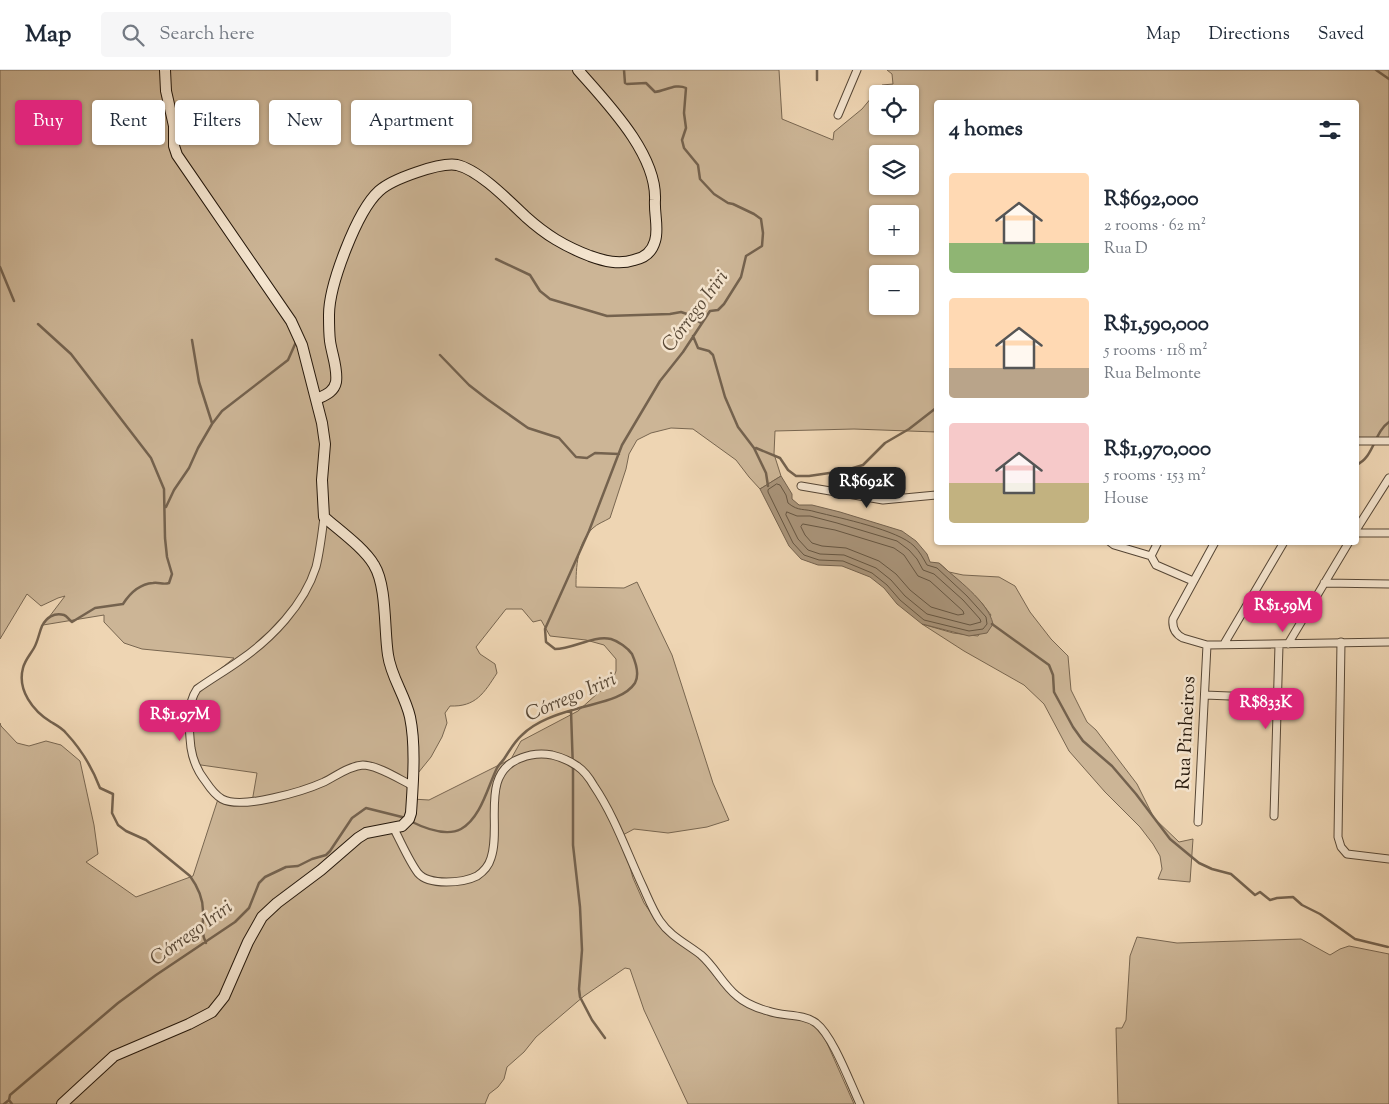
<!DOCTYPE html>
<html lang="en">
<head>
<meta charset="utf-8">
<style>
  :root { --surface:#fff; --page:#f6f6f7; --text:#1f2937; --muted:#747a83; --line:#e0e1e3; --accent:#db2777 }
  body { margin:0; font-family:"Sorts Mill Goudy",serif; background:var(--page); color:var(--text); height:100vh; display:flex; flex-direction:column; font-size:19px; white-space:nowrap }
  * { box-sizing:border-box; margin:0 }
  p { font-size:16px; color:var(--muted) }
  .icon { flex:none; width:28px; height:28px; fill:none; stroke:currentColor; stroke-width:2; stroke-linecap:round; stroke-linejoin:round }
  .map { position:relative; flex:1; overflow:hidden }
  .panel { position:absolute; left:934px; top:30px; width:425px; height:445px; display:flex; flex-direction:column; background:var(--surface); border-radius:5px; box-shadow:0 1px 4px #0004 }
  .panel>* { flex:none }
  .banner { position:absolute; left:15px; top:30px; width:475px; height:45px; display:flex; gap:10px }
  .fabs { position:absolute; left:869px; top:15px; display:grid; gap:10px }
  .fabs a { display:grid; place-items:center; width:50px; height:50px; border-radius:5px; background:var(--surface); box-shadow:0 1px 4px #0004; font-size:25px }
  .price { position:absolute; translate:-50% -42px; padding:0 11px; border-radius:10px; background:var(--accent); color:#fff; font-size:16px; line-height:32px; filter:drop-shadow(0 1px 2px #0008) }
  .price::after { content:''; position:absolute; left:50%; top:30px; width:15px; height:11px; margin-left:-8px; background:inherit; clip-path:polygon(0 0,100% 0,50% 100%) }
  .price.on { background:#222; color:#fff }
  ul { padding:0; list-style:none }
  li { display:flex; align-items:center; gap:15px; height:125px; padding:0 15px }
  li span { display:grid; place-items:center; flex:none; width:140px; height:100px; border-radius:5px; color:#555 }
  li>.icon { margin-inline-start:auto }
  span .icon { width:60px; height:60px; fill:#fffc; stroke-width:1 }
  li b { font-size:21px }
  h2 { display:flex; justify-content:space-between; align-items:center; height:60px; padding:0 15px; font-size:21px }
  .tag { padding:0 18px; border-radius:5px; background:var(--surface); box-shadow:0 1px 4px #0004; font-size:18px; line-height:45px }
  .tag.on { background:var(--accent); color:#fff }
  header { display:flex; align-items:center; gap:30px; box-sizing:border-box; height:70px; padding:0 25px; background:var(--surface); border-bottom:1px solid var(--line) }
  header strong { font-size:24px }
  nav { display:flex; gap:28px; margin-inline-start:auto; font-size:18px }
  .search { width:350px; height:45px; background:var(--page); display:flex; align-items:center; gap:12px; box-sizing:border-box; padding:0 18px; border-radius:5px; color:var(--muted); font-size:19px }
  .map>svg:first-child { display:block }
  .green { fill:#ccb596; stroke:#786650; fill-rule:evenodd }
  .water { fill:#a9947a; stroke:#74624e }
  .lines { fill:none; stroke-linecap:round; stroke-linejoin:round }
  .shore { stroke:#665642; stroke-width:1 }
  .stream { stroke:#74624e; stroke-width:2.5 }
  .street-casing { stroke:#564635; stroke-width:9 }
  .secondary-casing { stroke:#24170b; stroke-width:12 }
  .street { stroke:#f4e4ce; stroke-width:7 }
  .secondary { stroke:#f4e4ce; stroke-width:10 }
  .labels { text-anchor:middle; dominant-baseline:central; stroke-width:5; stroke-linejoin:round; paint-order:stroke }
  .street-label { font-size:19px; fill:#24170b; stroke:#f4e4ce }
  .water-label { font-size:20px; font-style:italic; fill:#594937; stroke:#f4e4ce }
</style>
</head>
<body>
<header>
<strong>Map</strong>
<div class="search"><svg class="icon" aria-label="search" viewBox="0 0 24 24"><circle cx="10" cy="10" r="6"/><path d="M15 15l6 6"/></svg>Search here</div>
<nav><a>Map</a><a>Directions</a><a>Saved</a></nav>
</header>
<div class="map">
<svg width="1389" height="1034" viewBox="0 0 1389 1034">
  <rect width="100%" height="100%" fill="#eed5b3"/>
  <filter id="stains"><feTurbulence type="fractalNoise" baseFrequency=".004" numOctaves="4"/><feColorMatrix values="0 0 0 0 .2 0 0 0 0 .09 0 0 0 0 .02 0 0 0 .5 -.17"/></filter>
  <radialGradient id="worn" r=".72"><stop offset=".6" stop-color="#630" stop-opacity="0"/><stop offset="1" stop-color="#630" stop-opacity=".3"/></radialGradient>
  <!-- green -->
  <path class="green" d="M0,0H779L782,49L833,70L834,62L862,39L882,15L893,14L892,4L887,0H1389V370L1356,369V32H936V362L854,359L775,361L774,384L781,406L760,419L749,407L736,390L693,359L671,358L651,363L637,370L629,384L626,399L610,448C605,451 597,454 593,458C577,473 576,497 576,517L624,518L637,512L672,585L713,713L729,750L707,757L668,763L634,759L621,766L633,808L644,833L665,863L697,881L718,911L744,933L819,955L854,1034H688L644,940L630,899L625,898L584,926L536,967L524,982L507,997L504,1009L498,1017L489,1024L485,1034H0V653L1,656L17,673L29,676L46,671L61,675L80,691L94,755L98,784L86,792L136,827L193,806L218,729L252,732L257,703L194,694L188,634L199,616L234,588L142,579L124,573L104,552V545L43,555L65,526L58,528L41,536L27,524L0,569ZM878,24H910V56H878ZM878,84H910V116H878ZM878,144H910V176H878ZM878,204H910V236H878ZM506,539H522L533,552L541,550L550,566L586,570L604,575L616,589V601L611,614L598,623L578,641L521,671L511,689L429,730L412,729L414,708L431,687L442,667L447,653L445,643L450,636C476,637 484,623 497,603L495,594L480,584L476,577Z
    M939,493L949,502L963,505L999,507L1015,516L1030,542L1051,569L1068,586L1071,620L1087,652L1096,660L1137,714L1154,748L1179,772L1193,769L1190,812L1158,809L1162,799L1160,786L1153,774L1140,757L1105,722L1069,681L1044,634L1024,615L964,581L922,554L953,563L978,566L991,545L981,532Z
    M1137,867L1177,873L1301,869L1330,885L1340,879L1349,876L1389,884V1034H1118L1116,958H1122L1126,950L1130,886Z"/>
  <!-- water -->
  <path class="water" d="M781,406L792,424V429L799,435H812L840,442L902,461L916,471L927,484L930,492L939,493C956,509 988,531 993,554L987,563L969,566L922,554L897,534L884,518L870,507L842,496L818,495L801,489L789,476L760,419Z"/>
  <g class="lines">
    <!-- shore -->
    <path class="shore" d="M777,414L780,415L786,425L788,433C799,442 804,438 816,442C840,448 898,460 914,476C920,482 923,488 927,495L937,498L967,526L986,547L987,554L983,559L969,561L924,550L900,530L887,515L872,503L843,491L819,490L804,485L793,473L768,422V420Z
      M787,442L797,446H810L837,453L897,471L909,480L917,489L923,500L934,504L963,530L980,549L981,552L970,555L927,544L905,526L891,510L876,498L844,485L820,484L808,480L798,469L786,445Z
      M803,454L835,460L894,478L904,485L918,506L930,511L963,541L964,544L958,545L931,537L910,520L896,504L879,491L846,478L822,476L812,473L805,465L801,457Z"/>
    <!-- stream -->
    <path class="stream" d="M1376,0L1389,9
      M817,10V0
      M496,189L530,205L540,221L550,229L607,246L670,244L681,242L687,244L701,253
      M0,197L14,231
      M38,254L71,284L151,388L164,419L165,468L167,487L172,504L169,513C163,515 159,512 153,513C139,514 130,523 123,534L95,538L72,552C69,550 67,546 64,545C54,542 46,548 42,556C39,563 38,571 34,578C30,585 25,590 23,598C17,620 33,641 51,652C56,655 62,658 66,663C81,679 92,697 100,718L113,724L112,743L118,755L126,761L146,770L190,806C198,817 203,828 203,841C204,853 200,861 206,873
      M693,266L698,278L709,281L713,285L725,327L738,357L754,378L766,403L768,416
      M192,270L199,312L212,353
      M440,285L469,315L487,329L528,358L559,368L576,387L587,388L595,383L619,384
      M756,378L780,388L788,400L796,406H809L843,401L863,395L885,373L909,359L936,338
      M1356,395C1374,388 1374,362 1389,352
      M166,437L174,420L189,398L198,378L212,354L222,341L288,290L296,272
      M992,554L1049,595L1053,605L1054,622L1073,657L1083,671L1112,696L1136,724L1170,769L1199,793L1212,799L1231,804L1255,825L1260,822L1270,830L1277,828L1293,827L1302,835L1320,844L1355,869L1388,877
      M571,641L573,700V775L580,837L582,880L579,919L580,927L592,950L605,968
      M410,751C424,758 446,767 461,759C481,748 488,716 497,698C499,694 502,692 504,689C510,680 514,672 522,665C536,651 558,644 576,639C594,633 624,630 635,613C640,604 636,593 632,584C628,578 618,571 611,569C593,565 573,579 555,579L546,572L545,559L589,461L622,375L660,311L683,282L710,241L718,240L724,234L741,207L746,186L762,176L763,163L761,149L754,144L733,134L728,133L714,124L700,109L698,95L684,78L682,70L686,58L684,43L686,18C676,13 665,21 655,22L646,13L627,14L625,13L624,0
      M9,1030L12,1034
      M4,1034L9,1030L10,1025L118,933L156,905L235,852L249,838L259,813L265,807L286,797L298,796L312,789L326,785L330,781L352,748L366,738L406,748"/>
    <defs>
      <path id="street" d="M838,45L857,0
        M1356,371H1389
        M801,416L883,430L936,425
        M324,447C322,464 320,481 316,497C304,535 271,569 239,591C225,601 211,609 197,619C186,635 189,659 191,678C193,691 198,702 206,712C210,718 215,725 222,729C242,740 304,721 324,712C336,706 349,696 363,695C377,695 399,709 411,715
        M1356,460L1389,408
        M1356,463H1389
        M1110,472L1114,475L1151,486L1156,495L1193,511
        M1215,472L1173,549C1172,557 1175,564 1183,568L1207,575L1389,572
        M1151,486L1158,472
        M1324,513L1389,514
        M1341,572L1338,767L1341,777L1347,784L1389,789
        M1224,574L1284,472
        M1288,574L1349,472
        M1205,625L1279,628
        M1274,746L1279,575
        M1198,752L1207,575
        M394,759C401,772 409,791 418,803C429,816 463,813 477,806C483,802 489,795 491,788C502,756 479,703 521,688C531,684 541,683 552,685C560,687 570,691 577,696C583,700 590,709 594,716C615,747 627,783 643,817C648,828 653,841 660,851C670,866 687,874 701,885C715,897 723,915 737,926C745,933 757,938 768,941C783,947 802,943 816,953C833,966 850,1013 860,1034"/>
      <path id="secondary" d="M317,329C325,325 334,322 336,312C338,299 332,285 330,271C329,263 329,254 329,245C329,215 357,141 379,121C392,109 440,92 457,95C479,100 509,131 526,147C546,165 564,176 590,186C604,191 619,195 634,190C644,188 652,182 655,171C659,159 654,144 655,130C657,84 607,33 578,0
        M62,1034L114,986L189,954L212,942L224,927L248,872L262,847L277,833L321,800L358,768L366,763L402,756L409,749L411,743C413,713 416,676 410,647C405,625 391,607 388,585C384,560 387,516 374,495C364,478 340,461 324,447L322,410L325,374L322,353L302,275L291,251L177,85L174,76V56L166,21L165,0"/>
    </defs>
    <!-- street casing -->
    <use href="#street" class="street-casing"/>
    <!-- secondary casing -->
    <use href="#secondary" class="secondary-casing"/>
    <!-- street -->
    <use href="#street" class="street"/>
    <!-- secondary -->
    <use href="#secondary" class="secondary"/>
  </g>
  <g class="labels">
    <!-- street labels -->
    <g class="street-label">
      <text transform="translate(1187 663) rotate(-87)">Rua Pinheiros</text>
    </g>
    <!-- water labels -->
    <g class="water-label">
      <text transform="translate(696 242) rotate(-53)">Córrego Iriri</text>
      <text transform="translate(571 628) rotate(-23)">Córrego Iriri</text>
      <text transform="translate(192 864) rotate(-36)">Córrego Iriri</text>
    </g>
  </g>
  <rect width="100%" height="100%" filter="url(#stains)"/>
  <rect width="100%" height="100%" fill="url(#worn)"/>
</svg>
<div class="fabs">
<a><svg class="icon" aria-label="locate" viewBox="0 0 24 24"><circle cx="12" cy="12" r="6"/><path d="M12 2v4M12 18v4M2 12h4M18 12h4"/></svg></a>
<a><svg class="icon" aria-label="layers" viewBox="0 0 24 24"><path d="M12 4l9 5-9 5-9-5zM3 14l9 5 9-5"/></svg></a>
<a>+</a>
<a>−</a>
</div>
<b class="price on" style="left:867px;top:439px">R$692K</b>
<b class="price" style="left:1283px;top:563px">R$1.59M</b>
<b class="price" style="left:1266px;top:660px">R$833K</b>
<b class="price" style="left:180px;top:672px">R$1.97M</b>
<div class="banner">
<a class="tag on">Buy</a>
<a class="tag">Rent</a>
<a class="tag">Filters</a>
<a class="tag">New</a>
<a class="tag">Apartment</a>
</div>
<section class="panel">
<h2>4 homes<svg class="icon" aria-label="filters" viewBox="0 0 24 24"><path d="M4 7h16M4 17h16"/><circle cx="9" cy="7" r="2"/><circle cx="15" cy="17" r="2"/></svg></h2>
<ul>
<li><span style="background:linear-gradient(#ffd9b3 70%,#8fb573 0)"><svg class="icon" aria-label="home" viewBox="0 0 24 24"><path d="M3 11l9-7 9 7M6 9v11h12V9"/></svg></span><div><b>R$692,000</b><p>2 rooms · 62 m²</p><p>Rua D</p></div></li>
<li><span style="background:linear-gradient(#ffd9b3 70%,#b9a48a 0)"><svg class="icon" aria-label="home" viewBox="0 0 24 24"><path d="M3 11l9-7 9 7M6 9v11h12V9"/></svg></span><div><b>R$1,590,000</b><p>5 rooms · 118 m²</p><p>Rua Belmonte</p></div></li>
<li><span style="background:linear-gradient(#f6c9c9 60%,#c2b280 0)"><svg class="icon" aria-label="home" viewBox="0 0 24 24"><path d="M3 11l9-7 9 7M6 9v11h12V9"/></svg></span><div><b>R$1,970,000</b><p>5 rooms · 153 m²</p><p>House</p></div></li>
</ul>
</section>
</div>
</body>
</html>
